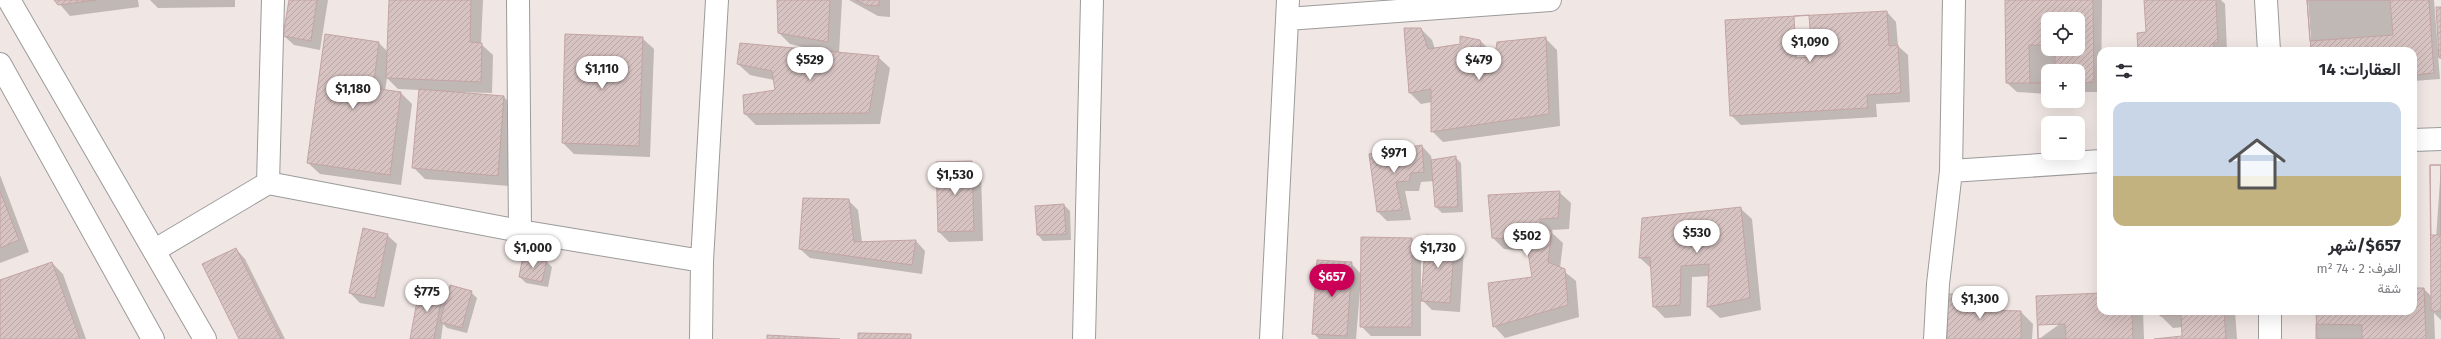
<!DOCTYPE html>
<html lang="ar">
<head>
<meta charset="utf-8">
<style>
  :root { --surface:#fff; --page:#f7f7f7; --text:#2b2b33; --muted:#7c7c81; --line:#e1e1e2; --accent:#cb0057 }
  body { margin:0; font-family:"Fira Sans",Vazirmatn,sans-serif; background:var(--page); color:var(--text); direction:rtl; height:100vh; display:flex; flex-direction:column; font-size:15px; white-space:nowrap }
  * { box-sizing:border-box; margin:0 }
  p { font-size:13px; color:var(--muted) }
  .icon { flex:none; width:22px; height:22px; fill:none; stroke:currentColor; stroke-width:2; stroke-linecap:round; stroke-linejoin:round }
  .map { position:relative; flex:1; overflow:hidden; direction:ltr }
  .details { position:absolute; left:2097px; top:47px; width:320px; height:268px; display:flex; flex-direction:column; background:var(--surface); border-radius:12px; box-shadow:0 4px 16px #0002; direction:rtl }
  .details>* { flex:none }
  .controls { position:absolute; left:2041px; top:12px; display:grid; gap:8px }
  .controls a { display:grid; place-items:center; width:44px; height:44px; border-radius:8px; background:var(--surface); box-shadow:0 4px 16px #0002; font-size:20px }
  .price { position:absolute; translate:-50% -34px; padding:0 9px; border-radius:14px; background:#fff; color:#222; font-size:13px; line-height:26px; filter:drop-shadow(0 1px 2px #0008) }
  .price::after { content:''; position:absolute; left:50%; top:24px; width:12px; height:9px; margin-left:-6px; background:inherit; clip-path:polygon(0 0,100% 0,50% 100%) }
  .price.current { background:var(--accent); color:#fff }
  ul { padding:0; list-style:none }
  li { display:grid; align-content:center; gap:8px; height:212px; padding:0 16px }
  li+li { border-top:1px solid var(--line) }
  li span { display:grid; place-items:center; height:124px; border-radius:12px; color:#555 }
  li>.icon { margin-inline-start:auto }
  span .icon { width:72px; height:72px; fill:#fffc; stroke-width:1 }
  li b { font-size:17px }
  h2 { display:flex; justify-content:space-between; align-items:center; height:48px; padding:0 16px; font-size:17px }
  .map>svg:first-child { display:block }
  .shadow { fill:#0003; fill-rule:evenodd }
  .building { fill:url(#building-hatch); stroke:#c3a4a4; fill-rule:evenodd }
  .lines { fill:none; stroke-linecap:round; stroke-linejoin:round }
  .minor-casing { stroke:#9b9b9b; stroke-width:24 }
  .tertiary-casing { stroke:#9b9b9b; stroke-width:24 }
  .minor { stroke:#fff; stroke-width:22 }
  .tertiary { stroke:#fff; stroke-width:22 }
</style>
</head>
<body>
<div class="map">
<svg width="2441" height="339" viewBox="0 0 2441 339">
  <defs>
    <pattern id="building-hatch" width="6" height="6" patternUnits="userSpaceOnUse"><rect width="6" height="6" fill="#d7c3c2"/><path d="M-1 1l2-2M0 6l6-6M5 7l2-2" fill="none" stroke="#b8a7a6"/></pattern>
  </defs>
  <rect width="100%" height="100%" fill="#f0e6e3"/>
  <!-- shadow -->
  <path class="shadow" d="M56,0H138L139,7L70,16Z
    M150,0H235V7L158,8Z
    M290,0H328L320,50L294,45L284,36Z
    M390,0H483L481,44L493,55L492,93L458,92V93L504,97L515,109L509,186L425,179L413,167L420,90L398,89L387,78L385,91L401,93L412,104L401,185L320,174L308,163L379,43L388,52Z
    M778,0H842L839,53L878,57L890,68L880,124L756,125L745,114L776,91L774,80L750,75L738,64L824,52L790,44L779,33Z
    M849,0H890V17L878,16Z
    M2006,0H2102L2101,92H2078V71H2048V82H2041V84H2048V94L2017,92L2007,83ZM2048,19H2078V49H2048Z
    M2145,0H2221L2225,4L2227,51H2139L2147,33Z
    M2308,0H2434L2438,50H2439L2441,8V59L2438,56L2440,79L2413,81V51H2312Z
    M1887,12L1896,22L1898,46L1908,55L1910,102L1876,104L1877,117L1741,125L1731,115Z
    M1421,29L1432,40L1435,49L1480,40L1491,52L1493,71L1546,39L1557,50L1560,126L1443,142L1432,131V102L1421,104L1410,93Z
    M642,38L654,49L650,157L574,154L563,143Z
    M1422,146L1431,156L1432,161L1456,158L1461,163L1463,212L1442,213L1436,207L1434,181L1421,182L1419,191H1405L1411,220L1387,221L1378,212L1370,155Z
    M972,162L981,172L983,241L949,242L939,232Z
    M2441,166V320L2434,313L2435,339H2317V311H2413V289H2424L2432,297Z
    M0,175L29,252L0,263Z
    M1559,192L1571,203L1569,229L1551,230V232L1563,243L1560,268L1576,281L1579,317L1505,338L1494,326L1533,278L1528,251L1504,249L1493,238Z
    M848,200L858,210L862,242L916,241L925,251L922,274L810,258L800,249Z
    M2413,204L2415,207L2417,275H2413Z
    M1064,205L1070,211L1071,240L1043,241L1038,235Z
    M1740,208L1752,219L1761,310L1720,318L1708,307L1709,276L1692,277L1691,316L1665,318L1654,307L1652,269L1640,258Z
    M387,235L397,244L384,307L360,303L350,293Z
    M1411,239L1421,249V299L1454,239L1464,248L1460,312L1432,310L1421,299V336H1371L1361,326L1360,290L1356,339H1319L1313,333L1351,263L1361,274Z
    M236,249L245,259L285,339H240Z
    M546,261L552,267L548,287L526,283L520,277Z
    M52,263L63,274L86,339H0V281Z
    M443,291L448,296L471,292L477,298L467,333L447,328L443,324L441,339H411Z
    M2101,294V311H2143L2144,339H2039Z
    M1990,297L2002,311L2021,312L2033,324L2032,339H1948Z
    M2161,311H2235L2237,339H2155L2183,337V327L2173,328L2161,316Z"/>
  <!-- building -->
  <path class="building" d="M54,0H97L58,5Z
    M289,0H317L311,41L283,36Z
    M389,0H471L470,42L482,43L481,82L386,78Z
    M777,0H830L828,42L778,33Z
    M856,0H879V6L866,5Z
    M2005,0H2093L2094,82L2078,83V71H2048V83H2006ZM2048,19H2078V49H2048Z
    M2144,0H2216L2218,43H2213L2214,51H2138L2137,33L2146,32Z
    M2307,0H2390L2393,35L2310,41Z
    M2307,0H2429L2434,73L2413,75V51H2369V47L2311,51Z
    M2436,7H2441V58H2439Z
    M1887,11L1889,46L1898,45L1901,93L1867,95L1868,108L1730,116L1725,20Z
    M1809,15L1812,57L1796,58L1794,16Z
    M1404,28H1421L1428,49L1460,44V36L1480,40L1483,74L1492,73L1497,42L1546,37L1549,114L1431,132V89L1409,93Z
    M325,34L379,42L373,88L401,92L390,175L307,163Z
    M565,34L643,37L639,146L562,143Z
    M740,43L879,56L869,113L744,114L743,95L775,90L772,71L737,64Z
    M2029,45H2048V49H2055V71H2048V83H2030Z
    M419,89L504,96L498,176L412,168Z
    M1422,145L1424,172L1411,173L1409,181L1396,182L1402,210L1377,212L1369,154Z
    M1456,156L1458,207H1435L1431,160Z
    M972,161L974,231L938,232L936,162Z
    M2430,165H2441V235H2431Z
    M2430,165H2441V311H2431Z
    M0,191L19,240L0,248Z
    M1560,191L1558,218L1540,219V227L1552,231L1548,262L1565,269L1568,305L1493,327L1488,283L1532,277L1526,240L1492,238L1488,195Z
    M803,198L849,199L854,242L916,240L912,265L799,249Z
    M1064,204L1066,234L1037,235L1035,206Z
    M1741,207L1750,298L1707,307L1709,264L1681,266L1680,305L1653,307L1650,257L1639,258L1642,218Z
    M363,228L388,234L375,298L349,293Z
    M1426,235L1455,238L1450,303L1421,301Z
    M1361,237L1412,238V327H1360Z
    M236,248L281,339H239L202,264Z
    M523,256L547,260L542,282L519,277Z
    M1317,260L1352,262L1347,336L1312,334Z
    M52,262L80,339H0V280Z
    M420,285L443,290L434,339H410Z
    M450,285L472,291L462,328L440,322Z
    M2413,288H2424L2426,339H2317L2316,311H2413Z
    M2101,293V311H2132L2133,339H2038L2036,296Z
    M1948,294L1990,296V310L2021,311V339H1947Z
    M2160,311H2224L2226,339H2154L2182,336L2181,315L2160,316Z
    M2065,324L2066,339H2038V325Z
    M2316,324L2362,325V339H2316Z
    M858,333L911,334V339H858Z
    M767,335L840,339H767Z"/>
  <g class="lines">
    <defs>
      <path id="minor" d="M518,0L520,231
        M2266,0L2269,51
        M1287,19L1550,0
        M2413,140L2441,139
        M1951,171L2101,161
        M268,183L273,0
        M155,250L268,183L520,231L702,261
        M701,339L702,261L717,0
        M1084,339L1092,0
        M1271,339L1288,0
        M1935,339L1938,284L1951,171L1954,0
        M2270,339V311"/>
      <path id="tertiary" d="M9,0L205,339
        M0,64L153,339"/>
    </defs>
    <!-- minor casing -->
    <use href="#minor" class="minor-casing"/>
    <!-- tertiary casing -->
    <use href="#tertiary" class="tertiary-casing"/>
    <!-- minor -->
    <use href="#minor" class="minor"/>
    <!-- tertiary -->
    <use href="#tertiary" class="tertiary"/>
  </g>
</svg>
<div class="controls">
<a><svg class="icon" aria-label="locate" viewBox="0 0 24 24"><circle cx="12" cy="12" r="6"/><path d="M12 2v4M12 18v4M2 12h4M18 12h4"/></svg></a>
<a>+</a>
<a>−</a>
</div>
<b class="price" style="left:1810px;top:63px">$1,090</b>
<b class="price" style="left:810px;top:81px">$529</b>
<b class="price" style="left:1479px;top:81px">$479</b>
<b class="price" style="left:602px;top:90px">$1,110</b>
<b class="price" style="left:353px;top:110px">$1,180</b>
<b class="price" style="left:1394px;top:174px">$971</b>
<b class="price" style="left:955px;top:196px">$1,530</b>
<b class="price" style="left:1697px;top:254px">$530</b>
<b class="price" style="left:1527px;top:257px">$502</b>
<b class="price" style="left:533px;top:269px">$1,000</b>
<b class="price" style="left:1438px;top:269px">$1,730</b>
<b class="price current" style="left:1332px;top:298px">$657</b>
<b class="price" style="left:427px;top:313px">$775</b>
<b class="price" style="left:1980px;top:320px">$1,300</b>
<section class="details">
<h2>العقارات: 14<svg class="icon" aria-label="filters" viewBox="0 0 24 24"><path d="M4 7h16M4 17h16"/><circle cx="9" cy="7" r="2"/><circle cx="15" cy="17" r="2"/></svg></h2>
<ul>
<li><span style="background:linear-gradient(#c9d6e8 60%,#c2b280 0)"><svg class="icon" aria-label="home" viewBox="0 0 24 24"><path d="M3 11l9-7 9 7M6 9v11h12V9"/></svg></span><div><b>$657/شهر</b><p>الغرف: 2 · 74 m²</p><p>شقة</p></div></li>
</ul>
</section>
</div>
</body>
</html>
